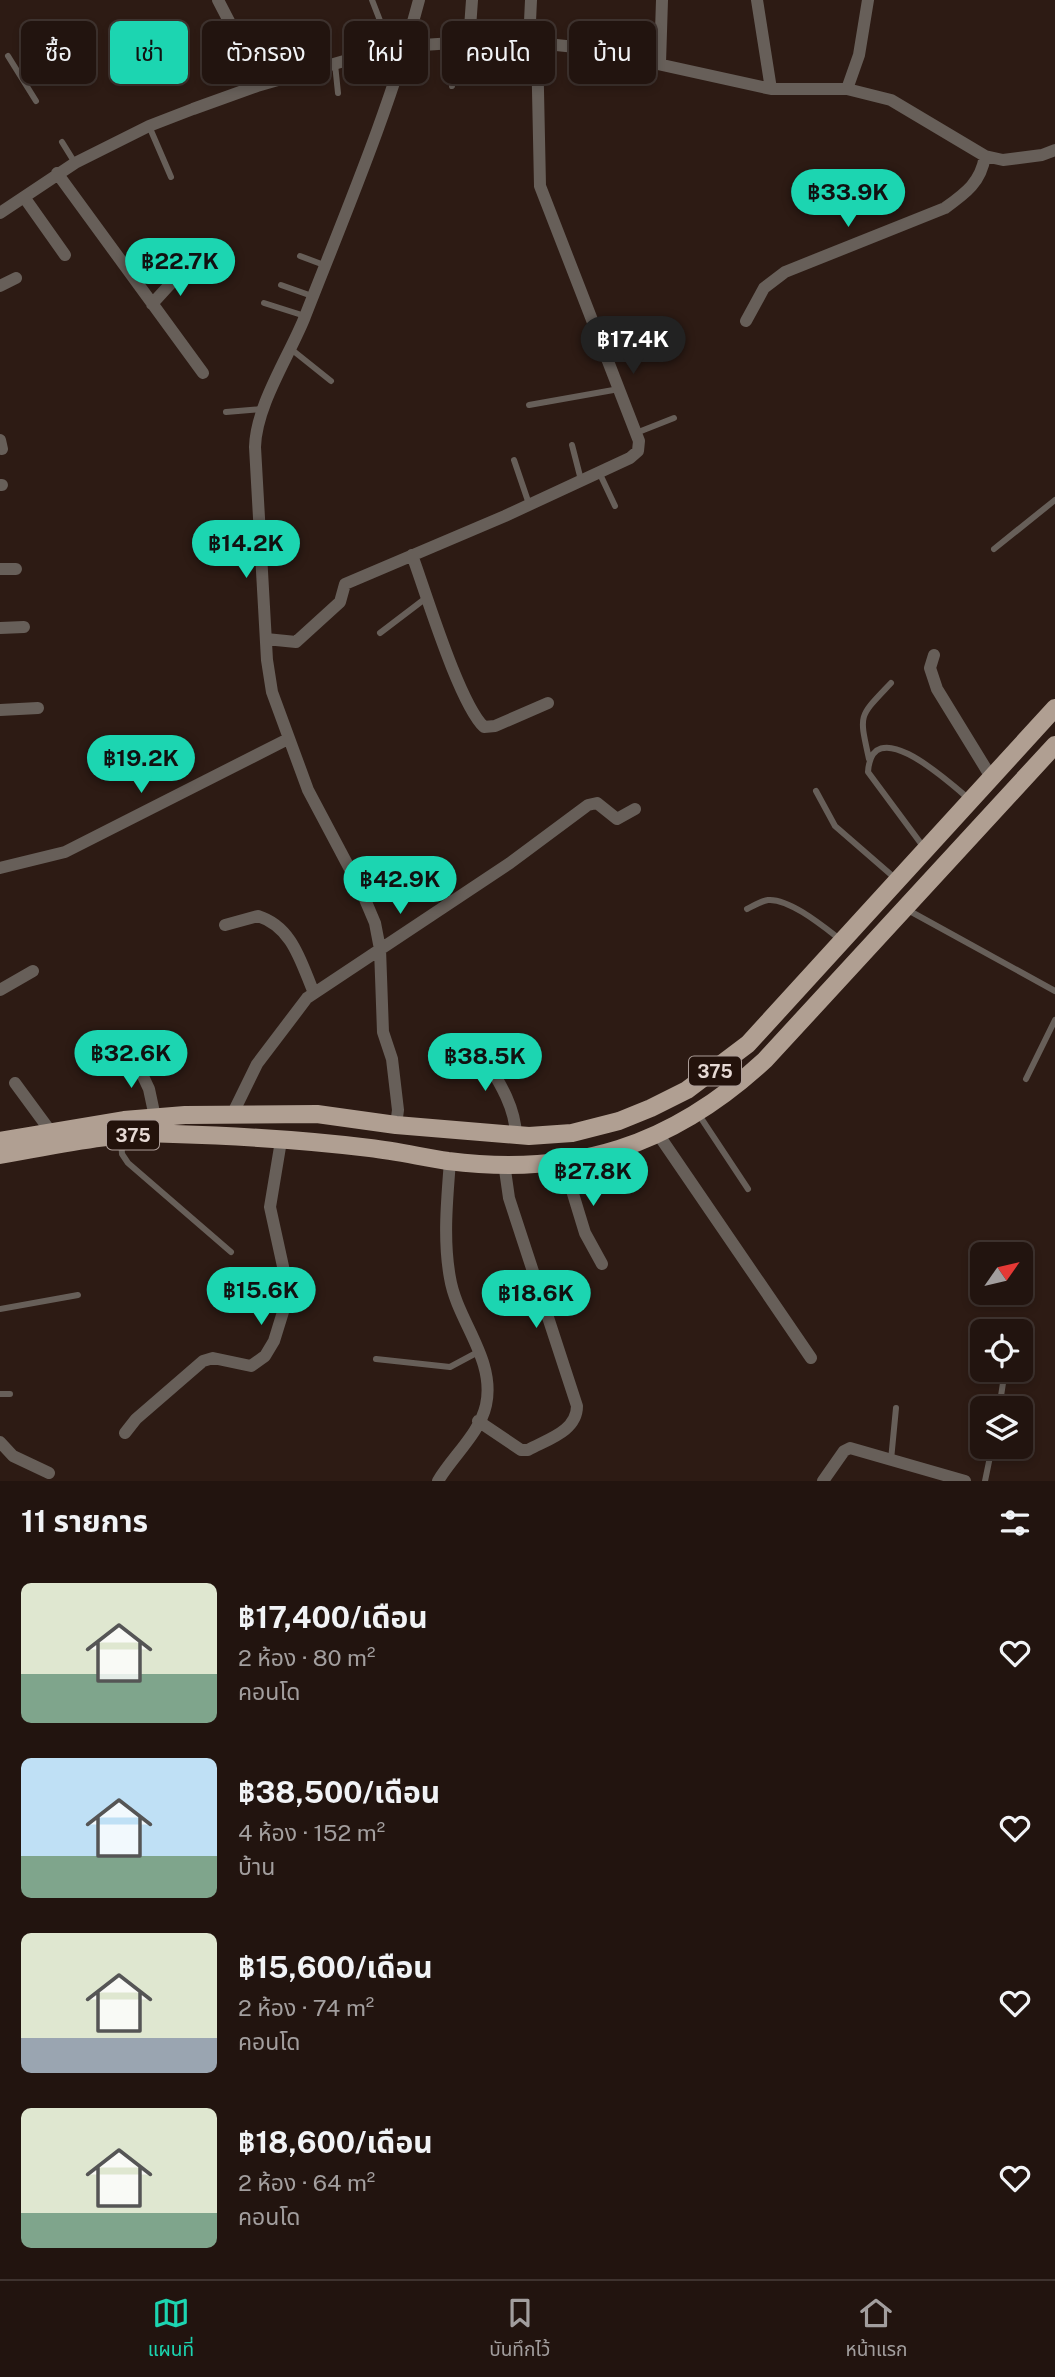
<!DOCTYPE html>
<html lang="th">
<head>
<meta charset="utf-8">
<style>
  :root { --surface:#22140f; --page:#2e211d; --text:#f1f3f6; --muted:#a29e9e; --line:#3f332f; --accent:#1cd5b1 }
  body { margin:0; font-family:"Public Sans","Noto Sans Thai",sans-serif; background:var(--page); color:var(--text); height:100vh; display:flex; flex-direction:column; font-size:26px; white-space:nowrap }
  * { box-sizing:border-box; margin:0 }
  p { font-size:23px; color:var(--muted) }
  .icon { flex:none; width:38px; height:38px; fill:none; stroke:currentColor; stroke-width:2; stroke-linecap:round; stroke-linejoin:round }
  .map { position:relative; height:1481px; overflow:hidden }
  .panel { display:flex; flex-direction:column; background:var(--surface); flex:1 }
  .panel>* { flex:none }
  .banner { position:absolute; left:21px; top:21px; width:700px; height:63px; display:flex; gap:14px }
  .needle { width:46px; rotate:56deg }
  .tools { position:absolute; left:970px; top:1242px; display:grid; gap:14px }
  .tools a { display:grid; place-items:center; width:63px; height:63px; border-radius:10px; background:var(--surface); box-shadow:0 4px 10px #0003,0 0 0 2px var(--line); font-size:35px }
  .price { position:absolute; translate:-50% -60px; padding:0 16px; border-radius:24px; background:var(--accent); color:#111; font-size:23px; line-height:46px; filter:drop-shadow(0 2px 4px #0008) }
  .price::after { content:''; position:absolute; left:50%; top:42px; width:21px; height:16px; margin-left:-10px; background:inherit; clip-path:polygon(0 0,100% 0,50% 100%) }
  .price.active { background:#222; color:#fff }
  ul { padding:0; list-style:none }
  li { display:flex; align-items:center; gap:21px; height:175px; padding:0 21px }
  li span { display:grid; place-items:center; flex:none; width:196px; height:140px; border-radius:10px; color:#555 }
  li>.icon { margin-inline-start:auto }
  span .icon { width:84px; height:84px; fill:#fffc; stroke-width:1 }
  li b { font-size:30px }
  h2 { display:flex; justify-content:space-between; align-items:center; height:84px; padding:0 21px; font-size:30px }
  .tag { padding:0 24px; border-radius:10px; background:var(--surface); box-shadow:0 4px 10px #0003,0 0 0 2px var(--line); font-size:24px; line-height:63px }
  .tag.active { background:var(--accent); color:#111 }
  .dock { display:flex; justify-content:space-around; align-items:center; height:98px; border-top:2px solid var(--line); background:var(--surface); font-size:19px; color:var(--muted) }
  .dock a { display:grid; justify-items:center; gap:4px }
  .dock .active { color:var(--accent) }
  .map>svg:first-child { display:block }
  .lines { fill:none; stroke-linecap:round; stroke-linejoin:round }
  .service { stroke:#675f59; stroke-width:6 }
  .minor { stroke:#675f59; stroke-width:12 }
  .primary { stroke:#b09f92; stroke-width:18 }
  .labels { text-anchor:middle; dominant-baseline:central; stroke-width:6; stroke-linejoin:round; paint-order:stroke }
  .shield { fill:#23120b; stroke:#ac9d98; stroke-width:2 }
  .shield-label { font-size:18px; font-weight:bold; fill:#e6d9d4 }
</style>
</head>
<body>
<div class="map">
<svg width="1055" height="1481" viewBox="0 0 1055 1481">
  <rect width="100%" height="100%" fill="#2d1b14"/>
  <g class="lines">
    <!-- service -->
    <path class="service" d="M372,0L391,49
      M450,43L452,86
      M8,56L36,101
      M335,64L338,93
      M149,126L171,177
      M62,142L75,163
      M300,256L324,265
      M281,285L312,296
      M264,303L305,316
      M599,335L629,333L659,326
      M291,349L331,381
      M529,405L619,389
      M226,412L262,409
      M636,433L674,418
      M572,445L581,480
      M514,460L529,504
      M599,472L615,506
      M994,549L1055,500
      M380,633L426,598
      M869,759C859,713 858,718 891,683
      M816,791L835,826L896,879
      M925,849L868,772C872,711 949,782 969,799
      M747,909C753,906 761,901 768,900C789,898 824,927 841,940
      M906,909L1055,991
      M1026,1079L1055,1020
      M699,1115L748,1189
      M121,1138L122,1154L128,1163L231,1252
      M0,1309L78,1295
      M376,1359L450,1367L478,1352
      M0,1394H10
      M999,1409L1005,1370
      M891,1460L896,1408
      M985,1481L992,1447"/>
    <!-- minor -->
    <path class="minor" d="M218,0L232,27
      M757,0L771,89
      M469,42L472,0
      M529,43L531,0
      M660,63L662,0
      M847,89L859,55L868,0
      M57,173L203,373
      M24,197L65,255
      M0,213L75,163L149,126L193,109L257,86L372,53L407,46L469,42L537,43L585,48L771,89H847L891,100L985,156L1003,160L1042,155L1055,150
      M0,286L16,278
      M152,304L184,269
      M746,321L764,288L785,272L945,208C966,193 981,182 985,156
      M0,440L2,449
      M0,485H2
      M412,555C426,593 459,703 484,727L495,726L548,703
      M0,569H16
      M0,628L24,627
      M266,639L296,642L340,602L345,584L505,516L630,458L638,451L639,441L540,186L537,43
      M934,655L930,668L937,689L991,777
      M0,710L38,708
      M0,868L65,852L288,739
      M225,925L258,916C293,927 301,963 314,993
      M0,990L33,971
      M477,1045C493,1073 515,1102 516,1135
      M133,1055L149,1089L155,1117
      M15,1083L51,1132
      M232,1115L257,1064L307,998L510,863L588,805L597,803L617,819L635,809
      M396,1125L398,1110L392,1059L383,1032L380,949L375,923L361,890L308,790L272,692L267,660L255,447C256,406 288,358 304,319C345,214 390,109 419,0
      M658,1134L811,1358
      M563,1161L585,1233L602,1264
      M478,1421L521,1450H528C548,1439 577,1431 577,1406L509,1198L504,1163
      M125,1433L136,1419L203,1361L213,1358L251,1366L265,1356L274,1341L287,1299L286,1280L270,1207L281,1141
      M0,1442L13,1456L49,1473
      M438,1481C452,1457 480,1433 486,1405C496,1359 457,1321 450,1278C443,1240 447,1200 450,1161
      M823,1481L844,1451L850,1448L965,1481"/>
    <!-- primary -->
    <path class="primary" d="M0,1141L124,1120L185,1115L317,1114L396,1125L529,1136L572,1133L619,1121L651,1108L687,1090L748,1044L1055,708
      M0,1155C57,1145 116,1131 174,1134C239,1136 305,1140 370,1148C396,1151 422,1157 448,1161C575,1177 672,1146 765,1060L1055,745"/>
  </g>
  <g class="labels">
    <!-- shield labels -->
    <g class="shield">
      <rect x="689" y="1056.5" width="52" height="29" rx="5"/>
      <rect x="107" y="1120.5" width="52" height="29" rx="5"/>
    </g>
    <g class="shield-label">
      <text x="715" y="1071">375</text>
      <text x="133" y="1135">375</text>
    </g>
  </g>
</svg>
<div class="tools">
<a><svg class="needle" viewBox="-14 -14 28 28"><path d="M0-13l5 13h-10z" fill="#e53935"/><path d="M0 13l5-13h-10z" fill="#a29e9e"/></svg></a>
<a><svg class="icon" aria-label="locate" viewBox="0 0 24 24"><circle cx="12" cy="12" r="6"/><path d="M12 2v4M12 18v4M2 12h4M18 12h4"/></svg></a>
<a><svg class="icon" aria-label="layers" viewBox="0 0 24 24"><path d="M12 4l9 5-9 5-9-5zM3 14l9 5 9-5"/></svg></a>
</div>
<b class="price" style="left:848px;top:229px">฿33.9K</b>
<b class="price" style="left:180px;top:298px">฿22.7K</b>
<b class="price active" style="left:633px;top:376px">฿17.4K</b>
<b class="price" style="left:246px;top:580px">฿14.2K</b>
<b class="price" style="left:141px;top:795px">฿19.2K</b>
<b class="price" style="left:400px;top:916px">฿42.9K</b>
<b class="price" style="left:131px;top:1090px">฿32.6K</b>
<b class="price" style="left:485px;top:1093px">฿38.5K</b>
<b class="price" style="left:593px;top:1208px">฿27.8K</b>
<b class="price" style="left:261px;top:1327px">฿15.6K</b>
<b class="price" style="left:536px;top:1330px">฿18.6K</b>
<div class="banner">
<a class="tag">ซื้อ</a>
<a class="tag active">เช่า</a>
<a class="tag">ตัวกรอง</a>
<a class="tag">ใหม่</a>
<a class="tag">คอนโด</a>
<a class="tag">บ้าน</a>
</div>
</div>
<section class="panel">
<h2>11 รายการ<svg class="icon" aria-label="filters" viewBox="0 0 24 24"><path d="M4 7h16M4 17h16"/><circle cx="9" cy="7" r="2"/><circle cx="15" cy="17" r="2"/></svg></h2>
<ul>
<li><span style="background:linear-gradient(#dfe7d0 65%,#7fa58c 0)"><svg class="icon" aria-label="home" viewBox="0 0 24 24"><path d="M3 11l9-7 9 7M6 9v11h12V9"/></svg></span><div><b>฿17,400/เดือน</b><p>2 ห้อง · 80 m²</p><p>คอนโด</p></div><svg class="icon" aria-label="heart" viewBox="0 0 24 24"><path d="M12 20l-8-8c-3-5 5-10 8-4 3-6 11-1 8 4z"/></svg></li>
<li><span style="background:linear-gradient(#bfe0f5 70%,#7fa58c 0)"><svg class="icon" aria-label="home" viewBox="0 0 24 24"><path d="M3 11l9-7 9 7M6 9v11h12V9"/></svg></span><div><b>฿38,500/เดือน</b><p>4 ห้อง · 152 m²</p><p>บ้าน</p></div><svg class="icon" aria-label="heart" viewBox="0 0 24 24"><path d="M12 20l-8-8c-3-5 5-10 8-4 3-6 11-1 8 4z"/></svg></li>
<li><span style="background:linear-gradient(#dfe7d0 75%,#9aa5b1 0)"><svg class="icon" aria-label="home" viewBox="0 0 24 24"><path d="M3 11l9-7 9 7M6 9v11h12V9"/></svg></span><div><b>฿15,600/เดือน</b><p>2 ห้อง · 74 m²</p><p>คอนโด</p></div><svg class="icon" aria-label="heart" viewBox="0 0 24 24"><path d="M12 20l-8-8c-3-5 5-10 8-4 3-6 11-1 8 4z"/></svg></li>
<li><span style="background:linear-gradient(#dfe7d0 75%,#7fa58c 0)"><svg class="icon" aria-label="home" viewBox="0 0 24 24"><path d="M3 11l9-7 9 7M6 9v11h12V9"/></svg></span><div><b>฿18,600/เดือน</b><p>2 ห้อง · 64 m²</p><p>คอนโด</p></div><svg class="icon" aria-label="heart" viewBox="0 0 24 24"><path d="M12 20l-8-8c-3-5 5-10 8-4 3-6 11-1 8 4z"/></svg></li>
</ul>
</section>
<nav class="dock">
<a class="active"><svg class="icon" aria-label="map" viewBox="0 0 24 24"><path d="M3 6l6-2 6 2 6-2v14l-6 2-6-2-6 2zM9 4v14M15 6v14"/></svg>แผนที่</a>
<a><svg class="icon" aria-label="saved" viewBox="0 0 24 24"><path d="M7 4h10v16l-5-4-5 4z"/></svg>บันทึกไว้</a>
<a><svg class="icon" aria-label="home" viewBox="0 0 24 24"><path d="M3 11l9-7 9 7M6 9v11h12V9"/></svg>หน้าแรก</a>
</nav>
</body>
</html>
